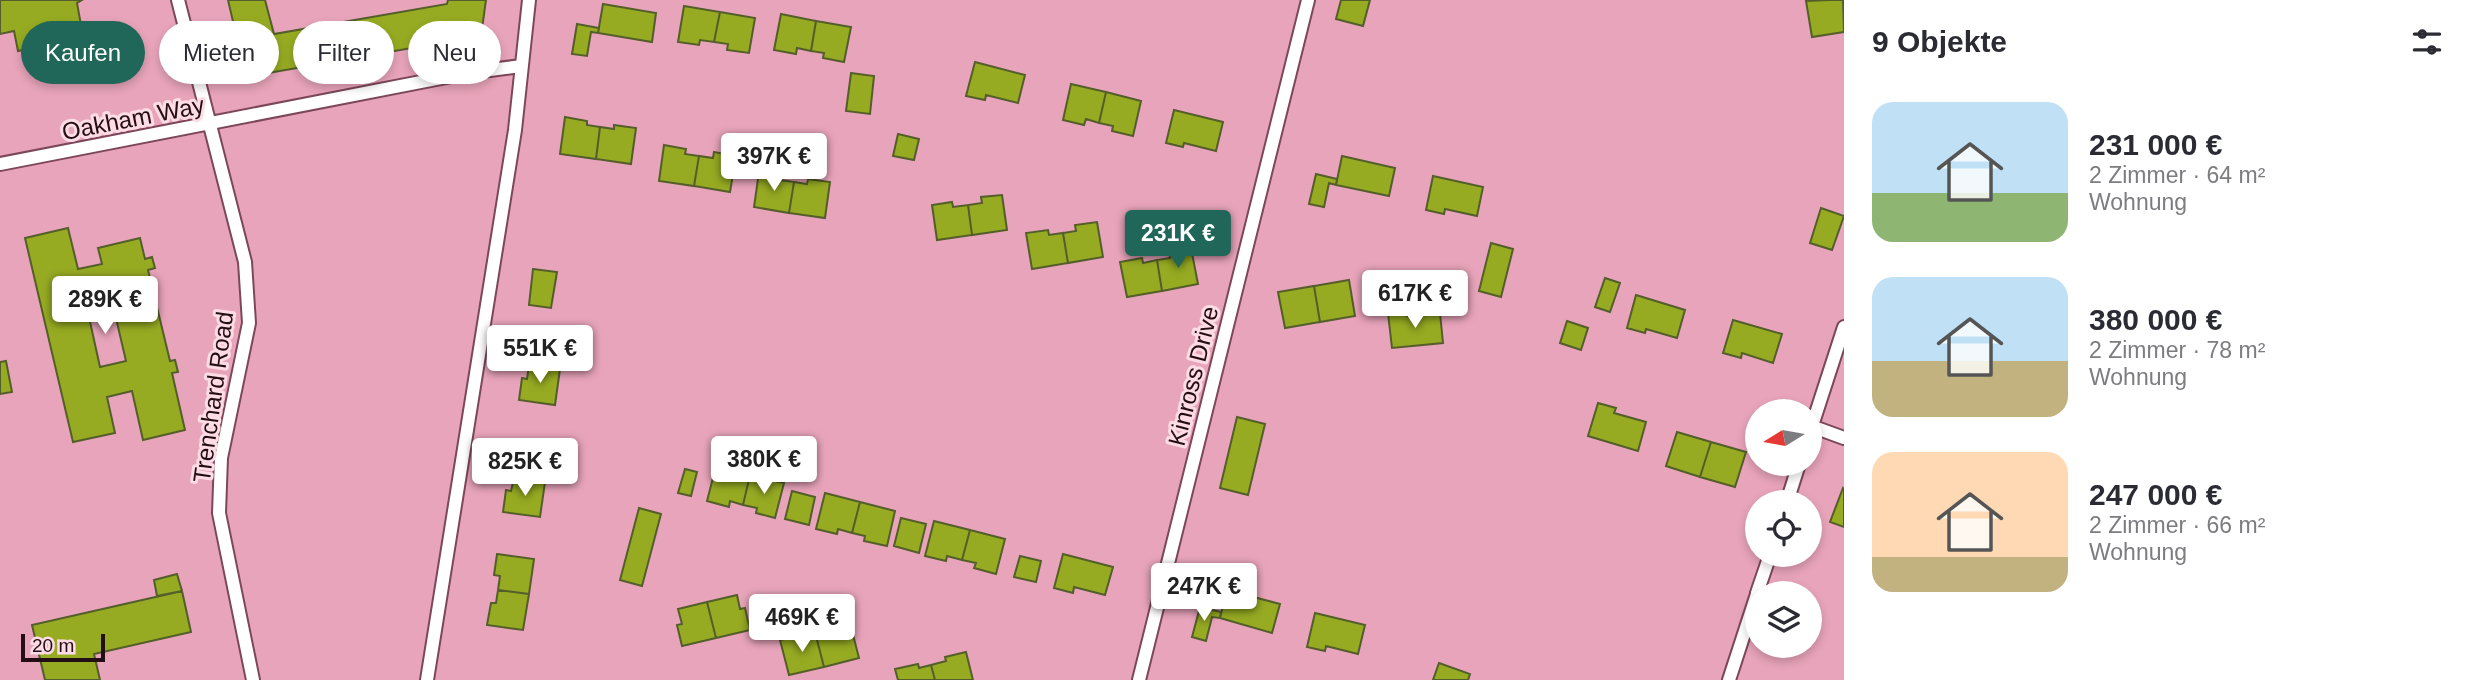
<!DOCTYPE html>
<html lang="de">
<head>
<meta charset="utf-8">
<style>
  :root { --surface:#fff; --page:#f7f7f7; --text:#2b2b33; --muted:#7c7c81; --accent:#206659 }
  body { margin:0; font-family:Helvetica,sans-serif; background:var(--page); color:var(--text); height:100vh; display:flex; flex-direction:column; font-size:26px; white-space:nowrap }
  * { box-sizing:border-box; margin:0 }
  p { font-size:23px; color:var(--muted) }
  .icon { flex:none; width:38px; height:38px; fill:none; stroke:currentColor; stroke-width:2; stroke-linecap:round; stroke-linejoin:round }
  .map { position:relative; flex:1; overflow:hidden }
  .side { display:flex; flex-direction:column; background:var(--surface); width:630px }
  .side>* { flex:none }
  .guide { position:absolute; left:21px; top:21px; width:665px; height:63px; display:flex; gap:14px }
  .needle { width:46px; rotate:259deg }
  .controls { position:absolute; left:1745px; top:399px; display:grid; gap:14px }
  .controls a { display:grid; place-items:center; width:77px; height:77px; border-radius:50%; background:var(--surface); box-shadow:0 4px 10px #0003; font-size:35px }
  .scale { position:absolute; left:21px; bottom:18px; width:84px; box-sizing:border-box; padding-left:7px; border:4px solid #230e15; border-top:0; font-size:19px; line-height:24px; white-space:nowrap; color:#230e15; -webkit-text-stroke:5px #fddce6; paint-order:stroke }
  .price { position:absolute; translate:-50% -60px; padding:0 16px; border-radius:7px; background:#fff; color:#222; font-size:23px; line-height:46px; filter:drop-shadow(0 2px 4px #0008) }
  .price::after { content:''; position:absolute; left:50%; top:42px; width:21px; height:16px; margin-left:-10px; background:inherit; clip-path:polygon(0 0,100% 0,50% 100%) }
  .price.on { background:var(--accent); color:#fff }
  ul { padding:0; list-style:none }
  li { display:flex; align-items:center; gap:21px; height:175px; padding:0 28px }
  li span { display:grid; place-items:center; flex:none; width:196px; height:140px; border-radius:21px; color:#555 }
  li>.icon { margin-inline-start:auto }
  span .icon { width:84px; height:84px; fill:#fffc; stroke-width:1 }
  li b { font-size:30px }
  h2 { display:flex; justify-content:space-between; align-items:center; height:84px; padding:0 28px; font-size:30px }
  .chip { padding:0 24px; border-radius:32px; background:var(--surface); box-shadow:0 4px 10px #0003; font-size:24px; line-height:63px }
  .chip.on { background:var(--accent); color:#fff }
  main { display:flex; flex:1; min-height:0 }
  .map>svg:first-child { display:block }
  .built { fill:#e8a4ba; fill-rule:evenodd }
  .building { fill:#96ab22; stroke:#545e2a; stroke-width:2; fill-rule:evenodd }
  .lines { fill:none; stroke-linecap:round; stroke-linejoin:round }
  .service-casing { stroke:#7c475a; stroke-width:16 }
  .service { stroke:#fff; stroke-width:12 }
  .labels { text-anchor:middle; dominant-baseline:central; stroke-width:6; stroke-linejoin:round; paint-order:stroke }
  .street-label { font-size:24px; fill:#230e15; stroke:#fddce6 }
</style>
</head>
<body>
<main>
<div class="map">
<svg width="1844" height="680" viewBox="0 0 1844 680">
  <rect width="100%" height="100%" fill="#efb2c5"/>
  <!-- built -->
  <path class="built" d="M0,0H1844V680H0ZM1757,411H1810V464H1757ZM1757,502H1810V555H1757ZM1757,593H1810V646H1757Z"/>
  <!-- building -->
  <path class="building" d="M0,0H82L77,3L81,25L69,28L71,39L18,51L14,31L0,34Z
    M228,0H265L274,34L447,4L448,0H486L481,36L246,77Z
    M1341,0H1370L1363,26L1336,19Z
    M1829,0H1843L1844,32L1812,37L1806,1Z
    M603,4L656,13L652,42L598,33Z
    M684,6L720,12L714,42L700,40L699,45L678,42Z
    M720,12L755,18L749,53L727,50L728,44L714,42Z
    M781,14L816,21L811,51L797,48L796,54L774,50Z
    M816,21L851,27L844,62L823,58L824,53L811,51Z
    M577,24L599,28L598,33L591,32L587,56L572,54Z
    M975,62L1025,75L1018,103L986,95L985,100L966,96Z
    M851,73L874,76L870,114L846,111Z
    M1071,84L1106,92L1099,123L1086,119L1084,125L1063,120Z
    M1106,92L1141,101L1133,136L1112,131L1113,126L1099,123Z
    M1174,110L1223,122L1216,151L1184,143L1183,147L1166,143Z
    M565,117L587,121V125L600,127L596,159L560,154Z
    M614,125L636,128L631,164L596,159L600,127L614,129Z
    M898,134L919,139L914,160L893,156Z
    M664,145L686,149L685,154L699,156L694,186L659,181Z
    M714,152L736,156L730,192L694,186L699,156L713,158Z
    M1342,156L1395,168L1389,196L1336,185Z
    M759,172L781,175L780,180L794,182L789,213L754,207Z
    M1316,174L1337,179L1336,185L1329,183L1324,207L1309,204Z
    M1433,176L1483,187L1477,216L1445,209L1444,214L1426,210Z
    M808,179L830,182L825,218L789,213L794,182L807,184Z
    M1002,195L1007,230L972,235L968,205L982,203L981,197Z
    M952,202L953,207L968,205L972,235L937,240L932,205Z
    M1821,208L1844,216L1832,250L1810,243Z
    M1097,222L1103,257L1068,263L1063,233L1076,231L1075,225Z
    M68,228L78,269L102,264L98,248L140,238L145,259L152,257L155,268L148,270L170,361L175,360L178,372L172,373L185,430L143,440L132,391L107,397L115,433L73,442L25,238ZM108,284L126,361L100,367L83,290Z
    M1048,230L1049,235L1063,233L1068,263L1032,269L1026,233Z
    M1491,243L1513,249L1501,297L1479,291Z
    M1191,248L1198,284L1162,291L1157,260L1170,258L1169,252Z
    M1142,258L1143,263L1157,260L1162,291L1127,297L1120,262Z
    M533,269L557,272L551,308L529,305Z
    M1605,278L1620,283L1610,312L1595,307Z
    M1349,280L1355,316L1320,322L1314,286Z
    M1314,286L1320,322L1285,328L1278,292Z
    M1636,295L1685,310L1677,338L1646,329L1645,333L1627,328Z
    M1407,311V316L1440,313L1443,343L1392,348L1388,313Z
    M1733,320L1782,334L1773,363L1742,353L1741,358L1723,353Z
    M1567,321L1588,328L1581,350L1560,343Z
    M529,329L565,334L560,369L529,365L531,352L526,351Z
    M6,361L12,392L0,394V362Z
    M529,365L560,369L555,405L519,400L522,378L527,379Z
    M1598,403L1616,408L1614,413L1646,422L1638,451L1588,436Z
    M1237,417L1265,424L1248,495L1220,488Z
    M1677,432L1711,442L1700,477L1666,466Z
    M513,442L549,447L545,482L514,478L515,464L510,463Z
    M1711,442L1746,452L1735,487L1700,477Z
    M716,466L750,475L743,505L730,501L729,507L707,501Z
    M685,469L697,472L691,496L678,493Z
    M750,475L784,483L775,518L756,513L757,508L743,505Z
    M514,478L545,482L540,517L503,512L506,490L511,491Z
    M1843,488L1844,489V527L1830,522Z
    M792,491L815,497L809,525L785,519Z
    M825,493L860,502L852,533L838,529L837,534L816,529Z
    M860,502L895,511L887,546L864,541L865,536L852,533Z
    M639,508L661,514L642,586L620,580Z
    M901,518L926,524L919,553L894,546Z
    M934,521L970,530L962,560L947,556L946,561L925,556Z
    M970,530L1005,539L996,574L974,568L976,563L962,560Z
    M497,554L534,559L529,594L498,590L500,576L494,575Z
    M1063,554L1113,567L1105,595L1074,587L1073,593L1054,588Z
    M1020,556L1041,561L1036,582L1014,577Z
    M177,574L182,591L157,596L154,580Z
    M498,590L529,594L523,630L487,625L491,603H496Z
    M1227,590L1280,604L1272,633L1220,618Z
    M182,591L191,632L94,654L100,680H45L32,625Z
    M737,595L740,609L745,608L750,630L716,638L707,602Z
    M707,602L716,638L682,646L677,625L682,624L678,609Z
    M1200,607L1221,612L1220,618L1212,617L1206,641L1192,637Z
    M1315,613L1365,625L1358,654L1326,646L1325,651L1307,647Z
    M850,623L859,658L824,667L816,636L830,633L829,628Z
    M801,635L803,639L816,636L824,667L789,675L780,640Z
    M966,652L973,680H935L931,665L946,661L945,657Z
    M1439,663L1470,674L1468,680H1433Z
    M918,664L919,668L931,665L935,680H898L895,669Z"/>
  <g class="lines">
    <defs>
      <path id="service" d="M178,0L245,262L249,323L221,458L219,513L253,680
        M0,164L467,73L521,66
        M1811,426L1844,438
        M1810,432L1844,327
        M1787,502L1799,464
        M1757,593L1770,555
        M427,680L515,130L529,0
        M1139,680L1308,0
        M1729,680L1757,594"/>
    </defs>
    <!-- service casing -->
    <use href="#service" class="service-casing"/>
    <!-- service -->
    <use href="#service" class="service"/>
  </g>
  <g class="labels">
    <!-- street labels -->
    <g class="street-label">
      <text transform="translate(133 118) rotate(-11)">Oakham Way</text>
      <text transform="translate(1193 376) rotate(-76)">Kinross Drive</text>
      <text transform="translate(213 397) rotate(-82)">Trenchard Road</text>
    </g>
  </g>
</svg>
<div class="controls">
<a><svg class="needle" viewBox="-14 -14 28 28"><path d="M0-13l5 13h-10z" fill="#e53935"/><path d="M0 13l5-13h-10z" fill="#7c7c81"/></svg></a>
<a><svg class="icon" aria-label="locate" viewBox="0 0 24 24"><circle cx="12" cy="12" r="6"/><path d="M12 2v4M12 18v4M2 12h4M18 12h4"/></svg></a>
<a><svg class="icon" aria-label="layers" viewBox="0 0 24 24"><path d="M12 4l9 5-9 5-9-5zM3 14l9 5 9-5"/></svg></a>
</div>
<div class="scale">20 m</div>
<b class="price" style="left:774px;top:193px">397K €</b>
<b class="price on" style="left:1178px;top:270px">231K €</b>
<b class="price" style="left:1415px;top:330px">617K €</b>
<b class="price" style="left:105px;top:336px">289K €</b>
<b class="price" style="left:540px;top:385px">551K €</b>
<b class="price" style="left:764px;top:496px">380K €</b>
<b class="price" style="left:525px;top:498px">825K €</b>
<b class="price" style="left:1204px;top:623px">247K €</b>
<b class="price" style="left:802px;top:654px">469K €</b>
<div class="guide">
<a class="chip on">Kaufen</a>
<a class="chip">Mieten</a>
<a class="chip">Filter</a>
<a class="chip">Neu</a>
</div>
</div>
<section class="side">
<h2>9 Objekte<svg class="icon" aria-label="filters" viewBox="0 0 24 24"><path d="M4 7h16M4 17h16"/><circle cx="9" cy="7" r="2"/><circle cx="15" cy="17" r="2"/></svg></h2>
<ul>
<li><span style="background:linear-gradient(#bfe0f5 65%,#8fb573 0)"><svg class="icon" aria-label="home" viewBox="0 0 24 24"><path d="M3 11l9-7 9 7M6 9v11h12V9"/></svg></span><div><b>231 000 €</b><p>2 Zimmer · 64 m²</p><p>Wohnung</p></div></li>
<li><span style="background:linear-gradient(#bfe0f5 60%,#c2b280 0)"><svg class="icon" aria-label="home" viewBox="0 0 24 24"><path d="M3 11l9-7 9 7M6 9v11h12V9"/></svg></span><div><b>380 000 €</b><p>2 Zimmer · 78 m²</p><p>Wohnung</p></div></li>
<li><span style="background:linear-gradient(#ffd9b3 75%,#c2b280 0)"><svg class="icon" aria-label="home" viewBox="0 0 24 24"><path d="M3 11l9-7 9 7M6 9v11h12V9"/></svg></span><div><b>247 000 €</b><p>2 Zimmer · 66 m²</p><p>Wohnung</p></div></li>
</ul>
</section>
</main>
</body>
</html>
